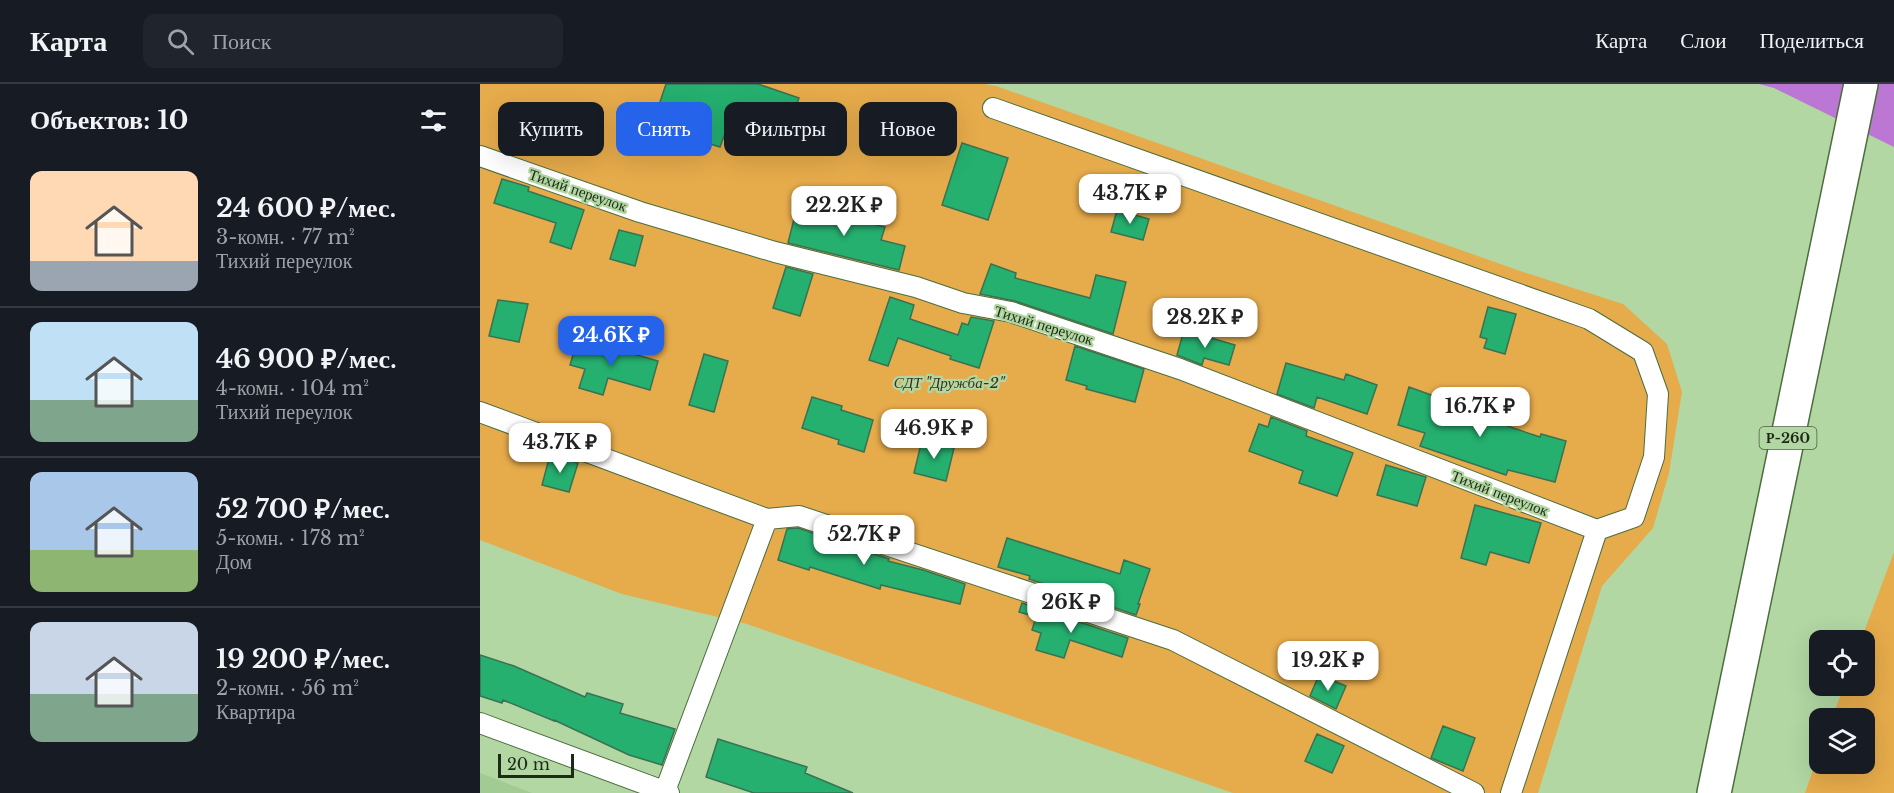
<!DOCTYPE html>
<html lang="ru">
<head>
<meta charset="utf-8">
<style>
  :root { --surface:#171b24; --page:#20242c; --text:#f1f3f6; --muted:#9ea1a6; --line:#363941; --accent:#2563eb }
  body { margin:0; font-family:"Libre Baskerville",serif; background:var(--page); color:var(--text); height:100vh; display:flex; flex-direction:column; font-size:22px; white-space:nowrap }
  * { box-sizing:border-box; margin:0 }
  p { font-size:20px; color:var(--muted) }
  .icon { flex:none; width:33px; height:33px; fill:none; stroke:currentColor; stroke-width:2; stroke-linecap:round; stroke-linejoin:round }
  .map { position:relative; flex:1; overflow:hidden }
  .drawer { display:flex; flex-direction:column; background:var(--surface); width:480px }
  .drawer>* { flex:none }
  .hud { position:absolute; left:18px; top:18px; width:570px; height:54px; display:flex; gap:12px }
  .buttons { position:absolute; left:1329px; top:546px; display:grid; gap:12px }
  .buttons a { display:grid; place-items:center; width:66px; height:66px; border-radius:12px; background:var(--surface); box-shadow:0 6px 24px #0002; font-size:30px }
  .scale { position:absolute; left:18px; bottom:15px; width:76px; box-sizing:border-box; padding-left:6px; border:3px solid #1c2a17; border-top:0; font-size:16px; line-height:21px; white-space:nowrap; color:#1c2a17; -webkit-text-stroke:4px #b2d7a3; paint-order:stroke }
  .price { position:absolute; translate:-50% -51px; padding:0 14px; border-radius:12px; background:#fff; color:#222; font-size:20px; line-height:39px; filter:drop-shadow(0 2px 3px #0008) }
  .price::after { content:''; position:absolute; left:50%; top:36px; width:18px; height:14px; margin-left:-9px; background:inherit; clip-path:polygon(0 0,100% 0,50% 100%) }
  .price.current { background:var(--accent); color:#fff }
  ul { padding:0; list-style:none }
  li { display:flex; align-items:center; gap:18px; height:150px; padding:0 30px }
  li+li { border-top:2px solid var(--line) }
  li span { display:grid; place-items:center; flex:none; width:168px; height:120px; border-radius:12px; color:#555 }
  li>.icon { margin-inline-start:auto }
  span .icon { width:72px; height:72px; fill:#fffc; stroke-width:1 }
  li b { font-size:26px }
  h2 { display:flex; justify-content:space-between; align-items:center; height:72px; padding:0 30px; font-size:26px }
  .chip { padding:0 21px; border-radius:12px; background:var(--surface); box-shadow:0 6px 24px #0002; font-size:21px; line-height:54px }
  .chip.current { background:var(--accent); color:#fff }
  header { display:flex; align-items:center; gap:36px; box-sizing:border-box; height:84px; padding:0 30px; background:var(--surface); border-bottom:2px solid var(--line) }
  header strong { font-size:28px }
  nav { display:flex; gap:33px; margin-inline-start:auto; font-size:21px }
  .search { width:420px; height:54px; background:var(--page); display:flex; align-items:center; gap:15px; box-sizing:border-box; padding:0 21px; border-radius:12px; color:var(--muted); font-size:22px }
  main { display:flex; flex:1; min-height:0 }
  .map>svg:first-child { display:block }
  .built { fill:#a2ca93 }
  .green { fill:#e6ab4b }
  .water { fill:#bb77d3 }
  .building { fill:#25b06f; stroke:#397252; stroke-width:1.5 }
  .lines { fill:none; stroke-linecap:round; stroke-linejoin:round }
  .street-casing { stroke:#4c6d3e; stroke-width:22 }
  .highway-casing { stroke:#4c6d3e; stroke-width:36 }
  .street { stroke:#fff; stroke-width:20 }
  .highway { stroke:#fff; stroke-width:33 }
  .labels { text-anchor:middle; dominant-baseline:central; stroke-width:4.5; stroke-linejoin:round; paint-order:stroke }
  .shield { fill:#b2d7a3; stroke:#495e41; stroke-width:1.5 }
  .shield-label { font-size:14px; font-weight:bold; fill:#1c2a17 }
  .street-label { font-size:15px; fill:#1c2a17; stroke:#b2d7a3 }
  .park-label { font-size:15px; font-style:italic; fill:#3c301d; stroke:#b2d7a3 }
</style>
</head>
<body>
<header>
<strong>Карта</strong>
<div class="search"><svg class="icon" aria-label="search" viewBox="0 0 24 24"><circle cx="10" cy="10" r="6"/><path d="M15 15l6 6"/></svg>Поиск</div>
<nav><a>Карта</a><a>Слои</a><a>Поделиться</a></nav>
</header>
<main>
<section class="drawer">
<h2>Объектов: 10<svg class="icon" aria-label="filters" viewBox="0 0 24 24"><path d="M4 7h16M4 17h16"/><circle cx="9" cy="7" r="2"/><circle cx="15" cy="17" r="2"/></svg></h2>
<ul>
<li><span style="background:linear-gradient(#ffd9b3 75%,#9aa5b1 0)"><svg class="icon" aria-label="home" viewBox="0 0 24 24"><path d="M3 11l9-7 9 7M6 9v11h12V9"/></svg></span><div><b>24 600 ₽/мес.</b><p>3-комн. · 77 m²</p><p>Тихий переулок</p></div></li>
<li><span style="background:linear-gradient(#bfe0f5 65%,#7fa58c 0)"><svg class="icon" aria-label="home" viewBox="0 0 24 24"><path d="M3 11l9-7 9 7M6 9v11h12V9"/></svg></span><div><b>46 900 ₽/мес.</b><p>4-комн. · 104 m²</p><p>Тихий переулок</p></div></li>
<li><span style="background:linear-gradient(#a9c7e8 65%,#8fb573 0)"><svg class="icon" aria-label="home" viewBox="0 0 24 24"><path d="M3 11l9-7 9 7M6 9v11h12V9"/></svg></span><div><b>52 700 ₽/мес.</b><p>5-комн. · 178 m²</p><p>Дом</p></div></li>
<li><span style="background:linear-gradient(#c9d6e8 60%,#7fa58c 0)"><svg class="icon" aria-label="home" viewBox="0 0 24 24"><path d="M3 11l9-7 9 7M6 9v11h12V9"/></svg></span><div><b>19 200 ₽/мес.</b><p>2-комн. · 56 m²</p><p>Квартира</p></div></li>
</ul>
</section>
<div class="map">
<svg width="1414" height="709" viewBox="0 0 1414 709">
  <rect width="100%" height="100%" fill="#b2d7a3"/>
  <!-- built -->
  <path class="built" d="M0,689L52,709H0Z"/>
  <!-- green -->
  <path class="green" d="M0,0H504L516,2L1043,188L1143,220L1187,260L1202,308L1189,389L1173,444L1122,502L1058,709H753L267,540L142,510L0,456Z
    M1414,468V709H1325L1339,669L1340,680H1384V634H1352L1364,602H1384V556H1381Z"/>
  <!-- water -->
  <path class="water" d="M1279,0H1414V63L1294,4Z"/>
  <!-- building -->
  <path class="building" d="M186,0H278L319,14L310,39L256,19L240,63L172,42Z
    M482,59L528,74L508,136L462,121Z
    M22,95L49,103L48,107L104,126L91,165L70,158L76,139L14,119Z
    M318,119L359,130L358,132L405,143L401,156L425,162L419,186L308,159Z
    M637,126L669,135L663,156L631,148Z
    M139,146L163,152L155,182L130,175Z
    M511,180L536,189L535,194L610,214L616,191L646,198L633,250L535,217L500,210Z
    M306,183L333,190L320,232L293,224Z
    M410,213L434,221L430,235L478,251L482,239L488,241L491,233L514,237L499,284L470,275L471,272L418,254L408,282L389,276Z
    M18,216L48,220L39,258L9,252Z
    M1008,223L1036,230L1025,270L1004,264L1007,255L1000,253Z
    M704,246L755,261L749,281L724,274L722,281L697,271Z
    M98,254L178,277L170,306L128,294L123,311L99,304L105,285L90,281Z
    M595,262L664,285L655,318L606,305L607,302L586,296Z
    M224,270L248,277L234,328L209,321Z
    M806,279L864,296L866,290L897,301L887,330L837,313L834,324L797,310Z
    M929,303L990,325L988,329L1060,353L1061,350L1086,357L1075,398L1028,386L1026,391L940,362L945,349L918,341Z
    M332,313L362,322L361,326L393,336L384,368L358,360L359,356L322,344Z
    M791,333L827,347L826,352L873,369L857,412L819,399L823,387L769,367L779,340L788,343Z
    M442,356L474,364L466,397L434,389Z
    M70,371L98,379L89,408L62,401Z
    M906,381L946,393L937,422L897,411Z
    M995,421L1061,439L1049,479L1010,468L1006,481L981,474Z
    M318,444L409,475L408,477L443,486L485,500L480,520L401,501L400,505L330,483L329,486L298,476L307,445Z
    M527,454L640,490L644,476L670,485L658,520H660L656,531L549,495L550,492L518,483Z
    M542,519L648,554L642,573L590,556L584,574L556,566L561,549L552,546L556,533L539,528Z
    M0,571L34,582L105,613L107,609L143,620L140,629L195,645L182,681L149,671L74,636V637L23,616L22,619L0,612Z
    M839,591L866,602L856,625L830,612Z
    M963,642L995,654L983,687L951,674Z
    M837,650L864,662L852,689L825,677Z
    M238,655L327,683L325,689L373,709H274L226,693Z"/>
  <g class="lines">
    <defs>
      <path id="street" d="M513,24L1109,235L1163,268L1178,310L1174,373L1154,433L1117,446
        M0,72L160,128L295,168L436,203L483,219L531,228L700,285L1117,446
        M0,328L287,435L319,432L693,556L994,709
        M0,639L189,709
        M185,707L287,435
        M1031,709L1117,446"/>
      <path id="highway" d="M1234,709L1381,0"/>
    </defs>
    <!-- street casing -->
    <use href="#street" class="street-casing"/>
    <!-- highway casing -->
    <use href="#highway" class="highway-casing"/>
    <!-- street -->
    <use href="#street" class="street"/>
    <!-- highway -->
    <use href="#highway" class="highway"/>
  </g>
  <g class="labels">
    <!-- shield labels -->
    <rect class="shield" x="1279.5" y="343" width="57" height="22" rx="4.5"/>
    <g class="shield-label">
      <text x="1308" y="354">Р-260</text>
    </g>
    <!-- street labels -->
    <g class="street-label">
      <text transform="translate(98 106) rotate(19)">Тихий переулок</text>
      <text transform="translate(564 241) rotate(17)">Тихий переулок</text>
      <text transform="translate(1020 409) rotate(21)">Тихий переулок</text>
    </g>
    <!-- park labels -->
    <g class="park-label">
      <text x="469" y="298">СДТ "Дружба-2"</text>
    </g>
  </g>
</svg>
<div class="buttons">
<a><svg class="icon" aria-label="locate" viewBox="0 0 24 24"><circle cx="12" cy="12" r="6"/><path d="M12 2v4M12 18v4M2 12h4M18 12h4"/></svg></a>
<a><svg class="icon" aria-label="layers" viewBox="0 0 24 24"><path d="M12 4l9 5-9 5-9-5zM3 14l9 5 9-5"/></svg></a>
</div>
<div class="scale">20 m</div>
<b class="price" style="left:650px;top:141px">43.7K ₽</b>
<b class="price" style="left:364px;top:153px">22.2K ₽</b>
<b class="price" style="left:725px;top:265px">28.2K ₽</b>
<b class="price current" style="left:131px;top:283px">24.6K ₽</b>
<b class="price" style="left:1000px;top:354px">16.7K ₽</b>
<b class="price" style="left:454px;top:376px">46.9K ₽</b>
<b class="price" style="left:80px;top:390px">43.7K ₽</b>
<b class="price" style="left:384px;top:482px">52.7K ₽</b>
<b class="price" style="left:591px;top:550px">26K ₽</b>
<b class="price" style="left:848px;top:608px">19.2K ₽</b>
<div class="hud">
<a class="chip">Купить</a>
<a class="chip current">Снять</a>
<a class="chip">Фильтры</a>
<a class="chip">Новое</a>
</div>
</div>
</main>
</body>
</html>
